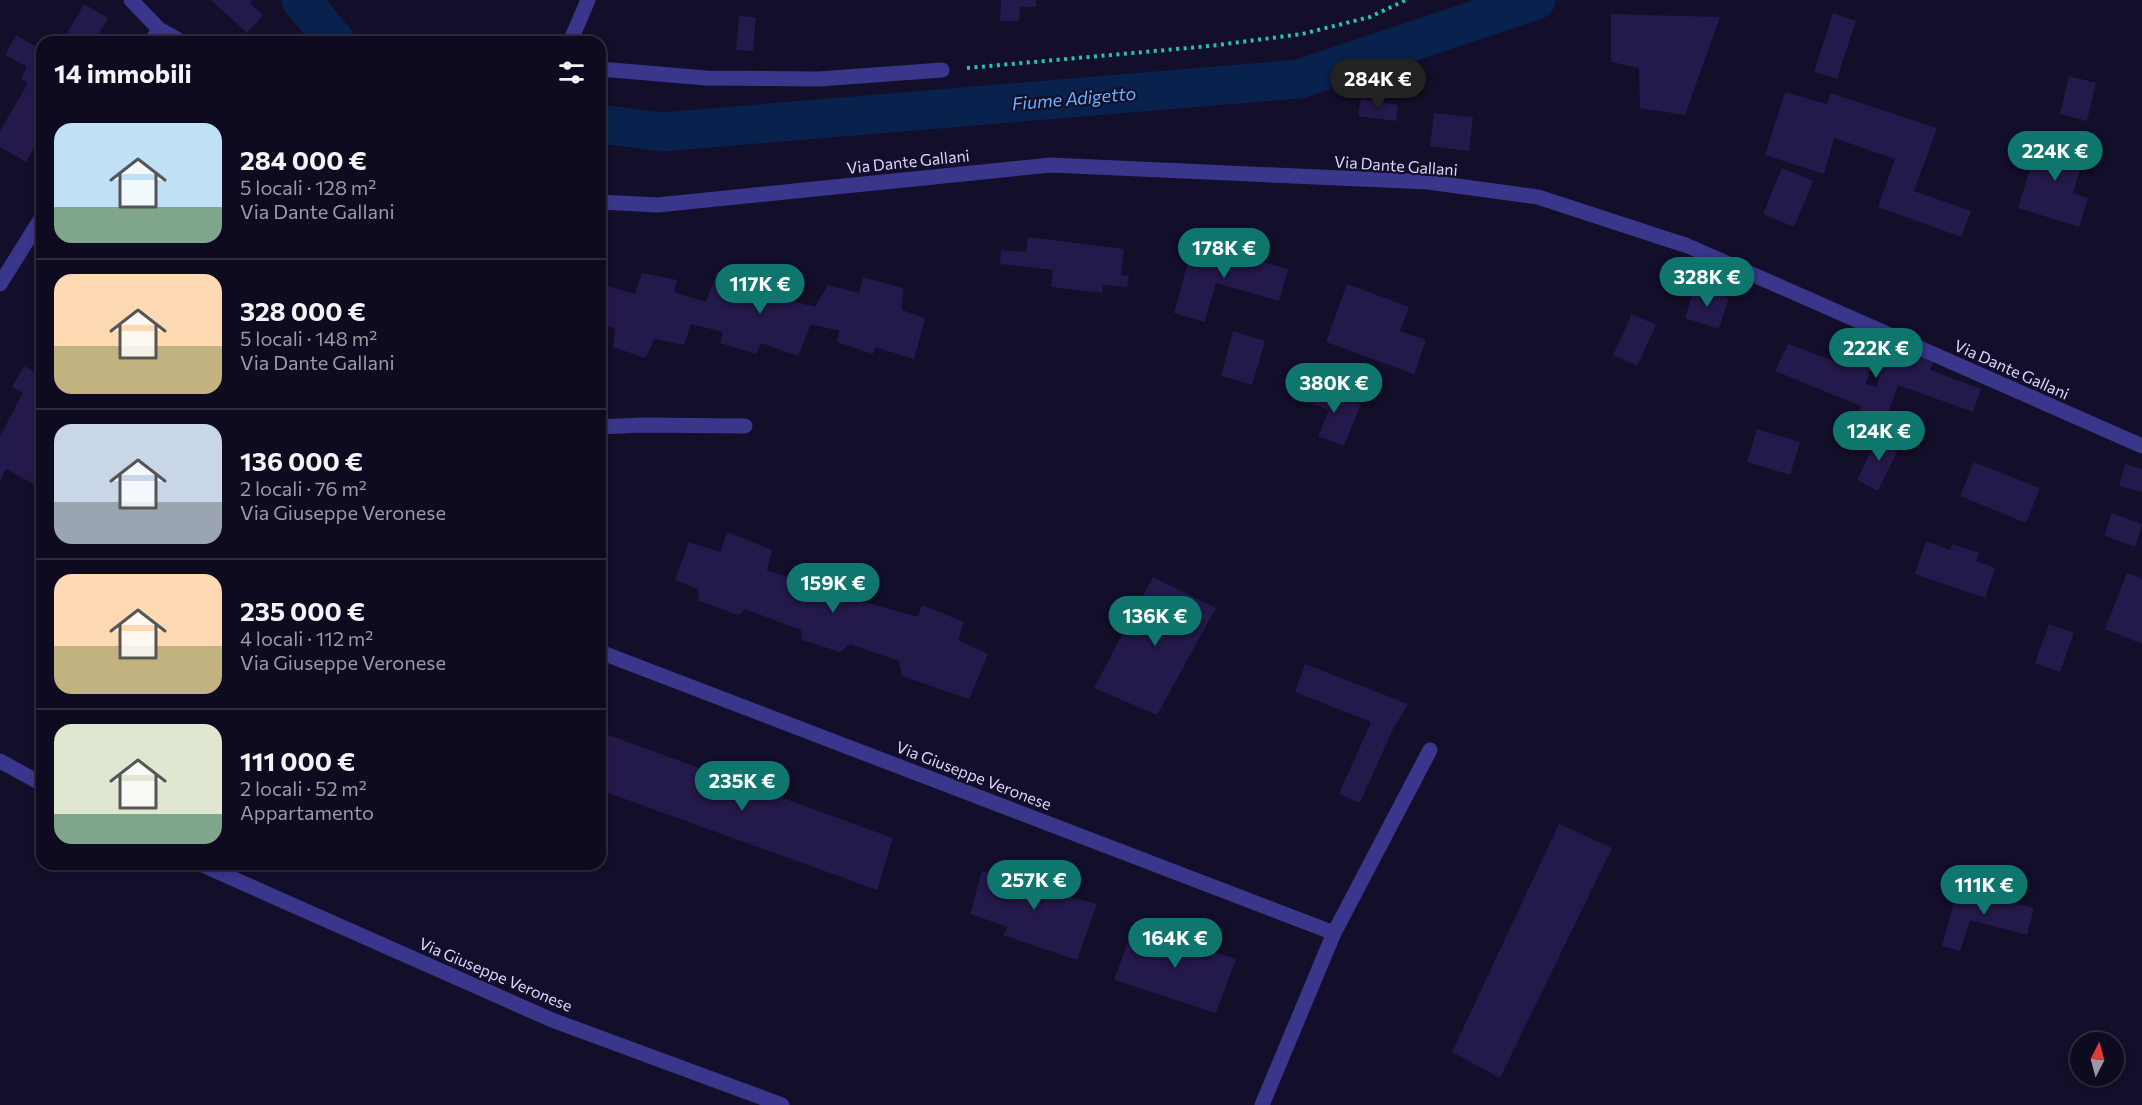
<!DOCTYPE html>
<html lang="it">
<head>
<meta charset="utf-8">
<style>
  :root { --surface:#0e0a1f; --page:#1c182c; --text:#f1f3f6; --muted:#9b9aa4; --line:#2e2b3d; --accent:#0f766e }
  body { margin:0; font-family:Commissioner,sans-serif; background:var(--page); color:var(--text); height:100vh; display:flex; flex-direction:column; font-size:22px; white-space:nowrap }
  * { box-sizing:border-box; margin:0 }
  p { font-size:20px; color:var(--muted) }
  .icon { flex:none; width:33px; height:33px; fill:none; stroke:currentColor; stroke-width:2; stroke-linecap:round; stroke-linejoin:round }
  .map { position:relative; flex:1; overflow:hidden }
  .details { position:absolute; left:36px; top:36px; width:570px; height:834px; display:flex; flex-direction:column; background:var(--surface); border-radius:18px; box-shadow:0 3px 9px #0003,0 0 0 2px var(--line) }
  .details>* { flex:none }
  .needle { width:39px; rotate:6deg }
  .tools { position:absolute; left:2070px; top:1032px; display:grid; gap:12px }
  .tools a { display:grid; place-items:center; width:54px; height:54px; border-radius:50%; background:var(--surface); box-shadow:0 3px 9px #0003,0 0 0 2px var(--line); font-size:30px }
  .price { position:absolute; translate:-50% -51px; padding:0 14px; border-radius:21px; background:var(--accent); color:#fff; font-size:20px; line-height:39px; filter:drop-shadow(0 2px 3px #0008) }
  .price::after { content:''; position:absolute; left:50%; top:36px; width:18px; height:14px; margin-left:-9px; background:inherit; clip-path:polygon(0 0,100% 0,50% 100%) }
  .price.active { background:#222; color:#fff }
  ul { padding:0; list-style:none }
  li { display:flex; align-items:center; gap:18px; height:150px; padding:0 18px }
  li+li { border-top:2px solid var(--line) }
  li span { display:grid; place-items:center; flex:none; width:168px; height:120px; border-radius:18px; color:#555 }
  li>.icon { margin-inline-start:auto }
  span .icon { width:72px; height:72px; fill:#fffc; stroke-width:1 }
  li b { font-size:26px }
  h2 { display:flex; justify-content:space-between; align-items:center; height:72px; padding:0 18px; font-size:26px }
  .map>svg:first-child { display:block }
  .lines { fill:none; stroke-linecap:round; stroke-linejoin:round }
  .canal { stroke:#09214d; stroke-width:39 }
  .building { fill:#24194b }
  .path { stroke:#28c1b9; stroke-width:4; stroke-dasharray:3 4.5; stroke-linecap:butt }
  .service { stroke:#3a368b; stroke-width:15 }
  .minor { stroke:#3a368b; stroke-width:15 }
  .tertiary { stroke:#3a368b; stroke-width:15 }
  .labels { text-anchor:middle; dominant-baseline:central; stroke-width:4.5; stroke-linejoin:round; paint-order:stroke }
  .street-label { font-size:16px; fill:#dbd6ff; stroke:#130e29 }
  .water-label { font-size:18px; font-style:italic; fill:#64b6ff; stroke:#130e29 }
</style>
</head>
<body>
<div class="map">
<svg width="2142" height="1105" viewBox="0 0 2142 1105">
  <rect width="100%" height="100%" fill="#130e29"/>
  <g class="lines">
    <!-- canal -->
    <path class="canal" d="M301,0L336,42
      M600,124L662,132L1299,79L1536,0"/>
  </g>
  <!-- building -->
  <path class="building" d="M211,0H253L250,3L263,15L247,33Z
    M1001,0H1036V7H1020L1019,21H1000Z
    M84,4L108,18L95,42H62Z
    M1833,13L1856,21L1837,79L1814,72Z
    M1611,14L1720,17L1685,115L1640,108L1639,68L1611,62Z
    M739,16L756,17L753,51L736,50Z
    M16,35L42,50V134L26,162L0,147V131L28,83L21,79L27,67L5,55Z
    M2069,76L2096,83L2087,121L2060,114Z
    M1785,92L1827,104L1830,93L1937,128L1914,191L1971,211L1961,237L1878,207L1895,159L1834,138L1824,174L1765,155Z
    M1361,99L1398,105L1396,121L1358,116Z
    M1434,113L1473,117L1469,151L1430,146Z
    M2041,134L2086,149L2073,193L2088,198L2079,227L2018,208Z
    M1782,168L1813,181L1794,227L1763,214Z
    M1028,237L1124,249L1121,275L1129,276L1127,287L1103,285L1102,293L1051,287L1053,270L1000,264L1001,250L1026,252Z
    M1193,243L1288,269L1279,301L1216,283L1205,322L1174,313Z
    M754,267L798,281L796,302L815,307L828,285L859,293L863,277L903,288L902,310L925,318L914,359L875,347L873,354L837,342L839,331L811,324L798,356L761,343L756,354L720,343L723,332L691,324L684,345L655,339L645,358L613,347L615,328L600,324V300L605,285L635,294L642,273L677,280L674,292L706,302L717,272L750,281Z
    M1347,284L1409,307L1400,331L1426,340L1414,374L1326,342Z
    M1695,286L1729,298L1719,329L1685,318Z
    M1632,314L1656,325L1637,366L1613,355Z
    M1233,331L1265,341L1252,385L1221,376Z
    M1788,344L1848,366L1855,346L1875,353L1866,384L1876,387L1891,345L1934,360L1930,370L1981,389L1973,412L1898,385L1884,425L1858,414L1861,406L1775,371Z
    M24,366L42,377V388L38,397L42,400V489L6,469L0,481V436L23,393L12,387Z
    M1311,384L1361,404L1344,446L1318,436L1329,410L1304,400Z
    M1757,429L1800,442L1790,475L1747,462Z
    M1880,433L1901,443L1878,491L1857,480Z
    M1974,462L2040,488L2026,523L1960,496Z
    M2125,464L2142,469V492L2119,486Z
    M2112,513L2142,524L2135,547L2104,535Z
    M727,532L772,550L767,570L811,585L818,568L864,585L857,600L918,617L922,605L964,622L958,640L988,654L969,699L902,676L899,661L850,644L840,652L802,640L801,630L745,609L738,615L699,601L698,589L675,580L689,542L720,552Z
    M1926,541L1951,550L1952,544L1979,553L1976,561L1995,568L1985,598L1915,574Z
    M2127,573L2142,579V644L2105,629Z
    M1153,577L1216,608L1157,715L1094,688Z
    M2049,624L2074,633L2060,672L2035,663Z
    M1305,664L1408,704L1392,731L1360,803L1339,794L1371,722L1295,692Z
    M600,732L893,838L877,890L600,790Z
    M1559,824L1612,848L1500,1078L1452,1052Z
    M1008,864L1045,876L1038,888L1097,904L1077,960L1003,935L1008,927L970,914L982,871L1004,879Z
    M1958,888L2034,908L2027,935L1970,920L1960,951L1942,946Z
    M1134,926L1236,959L1216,1013L1114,980Z"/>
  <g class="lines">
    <!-- path -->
    <path class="path" d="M967,68L1210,46L1302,34L1370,17L1406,0"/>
    <!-- service -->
    <path class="service" d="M600,69L706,78L819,79L942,70"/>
    <!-- minor -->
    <path class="minor" d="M570,42L588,0
      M600,427L642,425L745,426
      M600,652L1334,933
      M0,761L42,784
      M200,864L552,1020L782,1105
      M1262,1105L1334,933L1430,750"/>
    <!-- tertiary -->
    <path class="tertiary" d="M131,0L159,29L182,42
      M151,42L159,29
      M600,202L657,205L1051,165L1428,182L1538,197L1688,246L2142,446
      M0,284L42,217"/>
  </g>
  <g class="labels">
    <!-- street labels -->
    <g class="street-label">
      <text transform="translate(908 161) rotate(-6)">Via Dante Gallani</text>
      <text transform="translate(1396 165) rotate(4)">Via Dante Gallani</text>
      <text transform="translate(2012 369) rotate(24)">Via Dante Gallani</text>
      <text transform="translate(974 775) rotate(21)">Via Giuseppe Veronese</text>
      <text transform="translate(496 974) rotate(23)">Via Giuseppe Veronese</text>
    </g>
    <!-- water labels -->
    <g class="water-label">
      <text transform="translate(1074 98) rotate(-5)">Fiume Adigetto</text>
    </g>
  </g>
</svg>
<div class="tools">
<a><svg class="needle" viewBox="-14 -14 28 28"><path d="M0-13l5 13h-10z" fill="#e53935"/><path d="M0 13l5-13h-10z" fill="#9b9aa4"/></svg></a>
</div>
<b class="price active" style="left:1378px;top:110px">284K €</b>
<b class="price" style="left:2055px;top:182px">224K €</b>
<b class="price" style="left:1224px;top:279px">178K €</b>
<b class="price" style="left:1707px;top:308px">328K €</b>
<b class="price" style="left:760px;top:315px">117K €</b>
<b class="price" style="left:1876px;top:379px">222K €</b>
<b class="price" style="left:1334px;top:414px">380K €</b>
<b class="price" style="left:1879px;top:462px">124K €</b>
<b class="price" style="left:833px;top:614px">159K €</b>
<b class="price" style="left:1155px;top:647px">136K €</b>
<b class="price" style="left:742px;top:812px">235K €</b>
<b class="price" style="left:1034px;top:911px">257K €</b>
<b class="price" style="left:1984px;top:916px">111K €</b>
<b class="price" style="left:1175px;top:969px">164K €</b>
<section class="details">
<h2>14 immobili<svg class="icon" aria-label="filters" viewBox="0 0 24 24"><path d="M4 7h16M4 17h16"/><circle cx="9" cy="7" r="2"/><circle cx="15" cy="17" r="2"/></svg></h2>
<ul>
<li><span style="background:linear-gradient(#bfe0f5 70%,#7fa58c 0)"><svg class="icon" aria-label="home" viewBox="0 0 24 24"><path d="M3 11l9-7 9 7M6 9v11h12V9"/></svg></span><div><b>284 000 €</b><p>5 locali · 128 m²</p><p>Via Dante Gallani</p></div></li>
<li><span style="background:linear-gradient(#ffd9b3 60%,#c2b280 0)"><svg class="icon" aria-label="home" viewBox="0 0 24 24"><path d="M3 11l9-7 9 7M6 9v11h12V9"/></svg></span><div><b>328 000 €</b><p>5 locali · 148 m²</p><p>Via Dante Gallani</p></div></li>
<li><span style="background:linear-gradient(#c9d6e8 65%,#9aa5b1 0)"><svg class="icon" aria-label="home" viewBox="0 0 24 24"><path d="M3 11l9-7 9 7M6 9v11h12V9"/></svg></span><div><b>136 000 €</b><p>2 locali · 76 m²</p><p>Via Giuseppe Veronese</p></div></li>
<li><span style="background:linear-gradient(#ffd9b3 60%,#c2b280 0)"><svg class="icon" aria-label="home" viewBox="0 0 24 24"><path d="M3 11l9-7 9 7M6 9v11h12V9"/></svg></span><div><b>235 000 €</b><p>4 locali · 112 m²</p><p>Via Giuseppe Veronese</p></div></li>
<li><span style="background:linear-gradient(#dfe7d0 75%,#7fa58c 0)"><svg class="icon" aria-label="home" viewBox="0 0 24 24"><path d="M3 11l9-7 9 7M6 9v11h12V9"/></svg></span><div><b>111 000 €</b><p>2 locali · 52 m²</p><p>Appartamento</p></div></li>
</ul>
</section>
</div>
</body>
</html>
